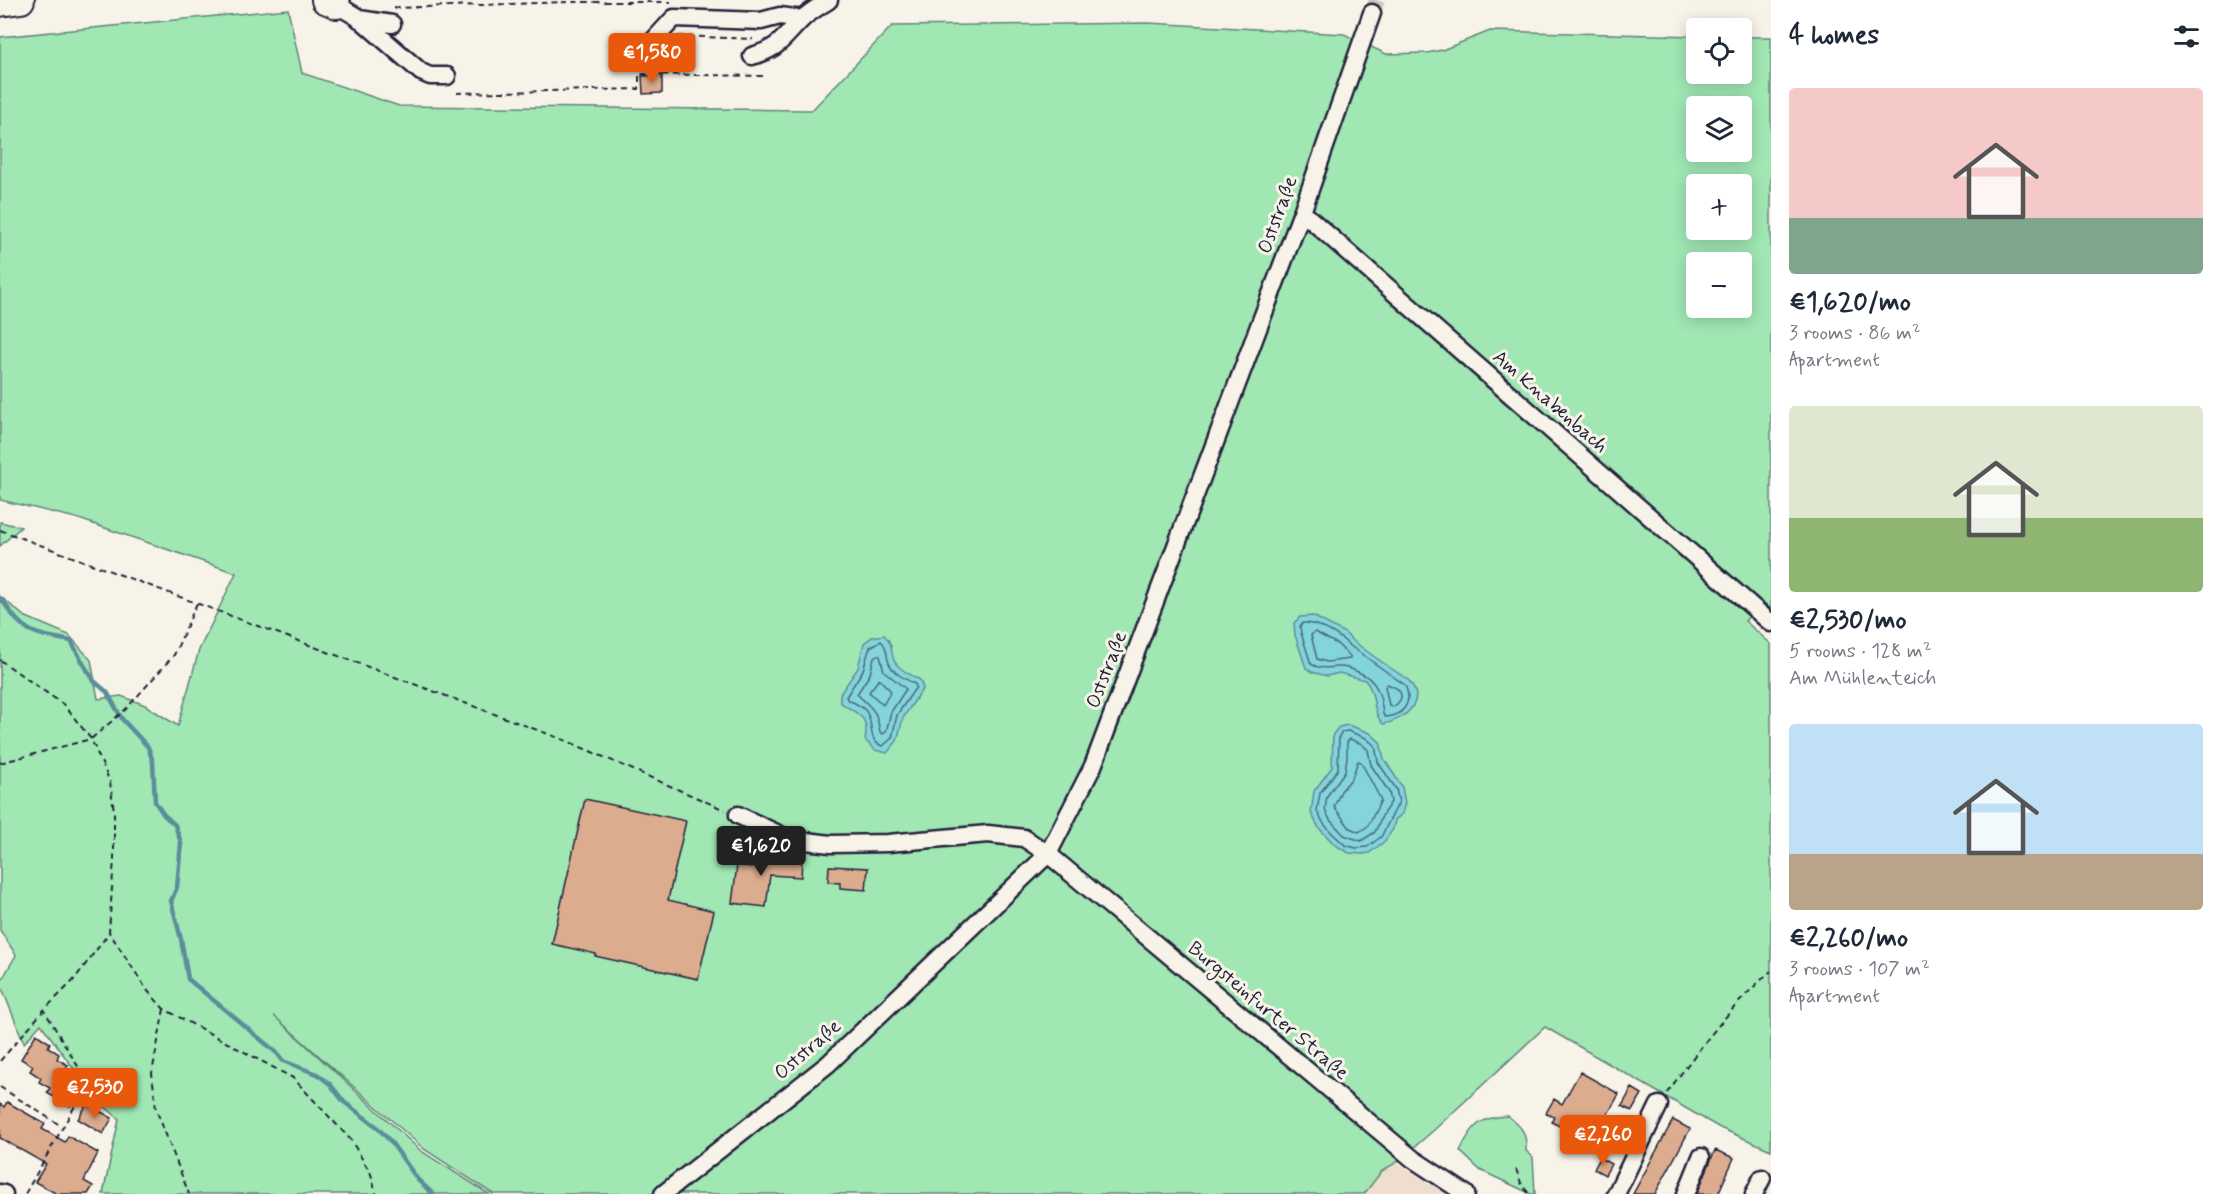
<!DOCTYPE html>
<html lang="en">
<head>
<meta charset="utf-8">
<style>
  :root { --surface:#fff; --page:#f2f2f3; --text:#1f2937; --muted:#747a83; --accent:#ea580c }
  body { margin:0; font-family:Mynerve,sans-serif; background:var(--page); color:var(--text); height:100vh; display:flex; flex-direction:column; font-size:22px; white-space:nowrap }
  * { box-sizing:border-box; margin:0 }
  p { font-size:20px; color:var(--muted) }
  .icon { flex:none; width:33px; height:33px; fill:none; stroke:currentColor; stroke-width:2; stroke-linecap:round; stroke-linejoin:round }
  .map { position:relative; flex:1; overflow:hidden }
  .side { display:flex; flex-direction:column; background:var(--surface); width:450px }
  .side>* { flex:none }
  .controls { position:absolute; left:1686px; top:18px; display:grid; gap:12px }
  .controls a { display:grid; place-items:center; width:66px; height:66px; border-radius:6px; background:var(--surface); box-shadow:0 3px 15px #0003; font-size:30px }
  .price { position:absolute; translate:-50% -51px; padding:0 14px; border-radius:6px; background:var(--accent); color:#fff; font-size:20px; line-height:39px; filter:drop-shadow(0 2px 3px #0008) }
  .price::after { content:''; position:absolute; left:50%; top:36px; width:18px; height:14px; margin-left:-9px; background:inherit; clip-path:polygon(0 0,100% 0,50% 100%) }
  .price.current { background:#222; color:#fff }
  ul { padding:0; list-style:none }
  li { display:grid; align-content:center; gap:12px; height:318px; padding:0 18px }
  li span { display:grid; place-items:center; height:186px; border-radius:6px; color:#555 }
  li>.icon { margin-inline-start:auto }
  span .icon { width:108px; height:108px; fill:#fffc; stroke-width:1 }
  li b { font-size:26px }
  h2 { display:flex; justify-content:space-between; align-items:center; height:72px; padding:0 18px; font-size:26px }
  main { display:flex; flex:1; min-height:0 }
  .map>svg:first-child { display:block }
  .built { fill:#efdecd }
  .green { fill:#a0e7b4; stroke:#618478; stroke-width:1.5; fill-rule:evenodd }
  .water { fill:#83d4db; stroke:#5c8d9b; stroke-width:1.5 }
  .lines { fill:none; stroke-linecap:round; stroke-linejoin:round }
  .shore { stroke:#49697b; stroke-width:1.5 }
  .stream { stroke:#5c8d9b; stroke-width:4.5 }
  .building { fill:#dcac8e; stroke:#22223b; stroke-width:1.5 }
  .minor-tunnel { stroke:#ccc9c5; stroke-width:16; stroke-dasharray:16 8; stroke-linecap:butt }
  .minor-casing { stroke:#22223b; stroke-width:21 }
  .highway-casing { stroke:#22223b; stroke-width:30 }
  .path { stroke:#22223b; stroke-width:2; stroke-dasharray:6 4.5; stroke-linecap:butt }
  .minor { stroke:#f7f3e8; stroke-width:16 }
  .highway { stroke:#f7f3e8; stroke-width:26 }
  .labels { text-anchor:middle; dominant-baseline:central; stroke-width:6; stroke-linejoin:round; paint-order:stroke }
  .street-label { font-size:20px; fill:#22223b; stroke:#f7f3e8 }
</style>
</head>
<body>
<main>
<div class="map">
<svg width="1771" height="1194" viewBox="0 0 1771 1194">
  <rect width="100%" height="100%" fill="#f7f3e8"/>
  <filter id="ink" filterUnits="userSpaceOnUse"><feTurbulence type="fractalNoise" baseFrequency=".0167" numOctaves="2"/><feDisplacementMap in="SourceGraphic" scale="12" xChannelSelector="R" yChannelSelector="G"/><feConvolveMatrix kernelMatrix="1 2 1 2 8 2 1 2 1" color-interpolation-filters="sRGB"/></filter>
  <g filter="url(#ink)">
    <!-- built -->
    <path class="built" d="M1397,1162L1446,1194H1364L1382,1171Z"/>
    <!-- green -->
    <path class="green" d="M288,9L302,73L399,106L812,110L892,26L1148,23L1344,34L1386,54L1427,53L1442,50L1490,31L1696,36V74H1742V37H1771V609L1763,602L1745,621L1771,644V1150L1720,1128L1545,1027L1434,1130L1397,1162L1382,1171L1364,1194H493L424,1149L274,1016L421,1151L489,1194H103L119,1119L95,1098L41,1024L24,1043L0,983L16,955L0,930V596L24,616L69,635L91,660L98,699L121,696L145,705L178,726L199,650L236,573L76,518L0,500V37ZM1696,106H1742V152H1696ZM1696,184H1742V230H1696ZM1696,262H1742V308H1696Z
      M0,522L21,527L0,546Z
      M1508,1116C1522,1127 1527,1133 1526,1151L1533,1157L1535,1194H1531L1480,1170L1460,1151C1472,1126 1479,1117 1508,1116Z"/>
    <!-- water -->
    <path class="water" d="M1313,616L1345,633L1352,640C1366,651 1380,661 1395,671C1399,674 1407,678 1410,682C1427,703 1402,721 1383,724C1371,712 1377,693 1365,680L1339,673L1327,676L1312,672L1306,668L1295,635L1294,623L1300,617Z
      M884,635C895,645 889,652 895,662C900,671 912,675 920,680L923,688L903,718L897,741L887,753L875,750L865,740C870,714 856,715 840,702V694L858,668L864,643L872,637Z
      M1348,725L1370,733L1380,742L1384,759L1402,787L1405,803L1402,814L1395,820L1393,829L1385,841L1369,853L1362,854L1349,853L1335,845L1319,828L1311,813L1314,791L1332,767L1333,734L1339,727Z"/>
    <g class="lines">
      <!-- shore -->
      <path class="shore" d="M1303,623C1317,622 1339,635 1349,645L1405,685C1413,702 1404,716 1385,717L1383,714C1381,695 1377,679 1358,672C1352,669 1345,667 1339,667C1328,667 1321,670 1311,664L1301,633L1300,626Z
        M1315,632L1337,644L1350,656V659L1327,662L1317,659L1311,635Z
        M881,641C889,648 885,657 890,665C894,674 906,679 915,684L916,687L897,715L892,738L883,746C866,742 875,721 865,710C860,705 853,702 848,700L846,697L863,670L870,647Z
        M877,655L880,656L884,671L906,689L891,712L886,732L883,734L880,732C876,708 873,710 857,694L870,674L874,657Z
        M879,679L891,691L883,705L869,692Z
        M1387,684C1400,688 1408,697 1393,707L1389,705L1385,687Z
        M1348,731L1366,738L1375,746L1378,762L1396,789L1399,802L1381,837L1367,847L1356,848L1345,845L1333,834L1324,824L1317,811L1320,793L1338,769L1339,736L1342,732Z
        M1350,739L1362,744L1368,750L1371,765L1389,792L1391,802L1383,814L1375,832L1361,841L1344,835L1330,820L1325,810L1327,796L1345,771L1347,757V742Z
        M1358,761L1361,762L1381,800L1368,826L1359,832L1350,828L1334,807L1341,791L1352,778Z"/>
      <!-- stream -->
      <path class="stream" d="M0,600L3,601C23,634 35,634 71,641L84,665L94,681L107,692L122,719L148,747L153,762L155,802L164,815L175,825L181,843L177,887L171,901L181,939L188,979L277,1053L283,1061L317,1074L330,1084L344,1102L376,1126L391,1142L418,1180L433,1194"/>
    </g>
    <!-- building -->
    <path class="building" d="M662,75V93L643,94L642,76Z
      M585,799L686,821L668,900L714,911L698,979L595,956L596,954L552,944Z
      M753,848L772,850L771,859L802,860L801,877L770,875L766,907L732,903L737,865L751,867Z
      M829,866L868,868L866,890L840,888V883L828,882Z
      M36,1034L50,1043L48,1047L59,1054L57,1059L68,1065L65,1070L76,1076L74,1081L82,1086L70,1106L47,1093L50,1088L39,1082L41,1078L30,1071L33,1066L21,1059Z
      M1580,1072L1619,1094L1591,1144L1552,1122L1554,1117L1546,1113L1554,1099L1562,1104Z
      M1632,1088L1642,1094L1632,1111L1622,1106Z
      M7,1102L45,1124L42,1129L65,1142L68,1136L98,1153L84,1181L93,1186L88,1194H57L35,1182L46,1164L0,1138V1104L4,1107Z
      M87,1104L112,1118L103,1134L78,1119Z
      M1673,1120L1690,1129L1655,1194H1633Z
      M1715,1150L1734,1158L1718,1194H1697Z
      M1600,1158L1611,1164L1605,1175L1594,1169Z"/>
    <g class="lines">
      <!-- minor-tunnel -->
      <path class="minor-tunnel" d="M1372,13L1377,0"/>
      <defs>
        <path id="minor" d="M337,5L359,18L421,72L430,76H447
          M359,19L392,24
          M641,54L674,18L761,21L780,16L802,19
          M752,56C779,49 783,38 801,20C809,12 820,6 829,0
          M1302,212L1771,623
          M738,815L789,839L831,844L888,843L988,834L1024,838L1048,854L1413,1159L1466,1194
          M0,1193L4,1194
          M663,1194L828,1064L1048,854L1093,766L1302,212L1372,13
          M1616,1194L1659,1105
          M1686,1194L1701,1157
          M1754,1194L1762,1178"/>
        <path id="highway" d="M325,0L337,5
          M0,3L21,0"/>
      </defs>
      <!-- minor casing -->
      <use href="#minor" class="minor-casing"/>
      <!-- highway casing -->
      <use href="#highway" class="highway-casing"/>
      <!-- path -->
      <path class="path" d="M394,8L567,2H671
        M678,36L753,39
        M652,76L653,64
        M457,93L639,89V74L764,76
        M0,530L567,741L725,810
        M0,660L64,705L91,739L110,782L114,811V859L109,932L147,990L164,1009L293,1078L351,1140L371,1174L376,1194
        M0,763L91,739L126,709L174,655L197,603
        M164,1009L152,1073L156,1109L189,1194
        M0,1061L44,1010L73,981L109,933
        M0,1087L63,1127
        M1667,1093C1698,1050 1731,1006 1771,971
        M1516,1169L1521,1183L1529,1194
        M25,1194L88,1083L44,1010"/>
      <!-- minor -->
      <use href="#minor" class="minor"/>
      <!-- highway -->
      <use href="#highway" class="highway"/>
    </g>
  </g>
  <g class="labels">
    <!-- street labels -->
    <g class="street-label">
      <text transform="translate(1278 215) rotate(-70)">Oststraße</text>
      <text transform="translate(1550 402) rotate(41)">Am Knabenbach</text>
      <text transform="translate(1107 670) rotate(-69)">Oststraße</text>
      <text transform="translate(1268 1011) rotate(40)">Burgsteinfurter Straße</text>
      <text transform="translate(808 1050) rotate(-41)">Oststraße</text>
    </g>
  </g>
</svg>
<div class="controls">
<a><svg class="icon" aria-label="locate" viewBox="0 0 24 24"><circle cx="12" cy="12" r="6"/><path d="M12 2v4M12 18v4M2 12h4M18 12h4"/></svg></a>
<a><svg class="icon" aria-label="layers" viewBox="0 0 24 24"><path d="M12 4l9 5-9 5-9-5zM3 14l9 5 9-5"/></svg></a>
<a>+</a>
<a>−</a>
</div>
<b class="price" style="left:652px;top:84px">€1,580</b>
<b class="price current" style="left:761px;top:877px">€1,620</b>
<b class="price" style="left:95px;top:1119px">€2,530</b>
<b class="price" style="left:1603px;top:1166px">€2,260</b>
</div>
<section class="side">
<h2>4 homes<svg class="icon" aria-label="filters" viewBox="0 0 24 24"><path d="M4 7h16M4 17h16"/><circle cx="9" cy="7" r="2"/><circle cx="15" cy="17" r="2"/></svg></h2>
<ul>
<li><span style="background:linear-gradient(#f6c9c9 70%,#7fa58c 0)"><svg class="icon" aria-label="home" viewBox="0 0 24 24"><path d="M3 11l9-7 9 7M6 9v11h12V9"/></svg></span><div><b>€1,620/mo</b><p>3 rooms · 86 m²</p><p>Apartment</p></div></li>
<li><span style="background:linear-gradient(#dfe7d0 60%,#8fb573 0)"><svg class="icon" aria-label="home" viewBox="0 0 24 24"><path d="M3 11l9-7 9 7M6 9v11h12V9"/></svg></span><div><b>€2,530/mo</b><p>5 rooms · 128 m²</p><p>Am Mühlenteich</p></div></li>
<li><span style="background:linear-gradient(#bfe0f5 70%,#b9a48a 0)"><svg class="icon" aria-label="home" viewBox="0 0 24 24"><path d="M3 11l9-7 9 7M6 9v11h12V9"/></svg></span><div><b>€2,260/mo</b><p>3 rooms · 107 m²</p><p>Apartment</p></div></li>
</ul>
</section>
</main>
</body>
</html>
